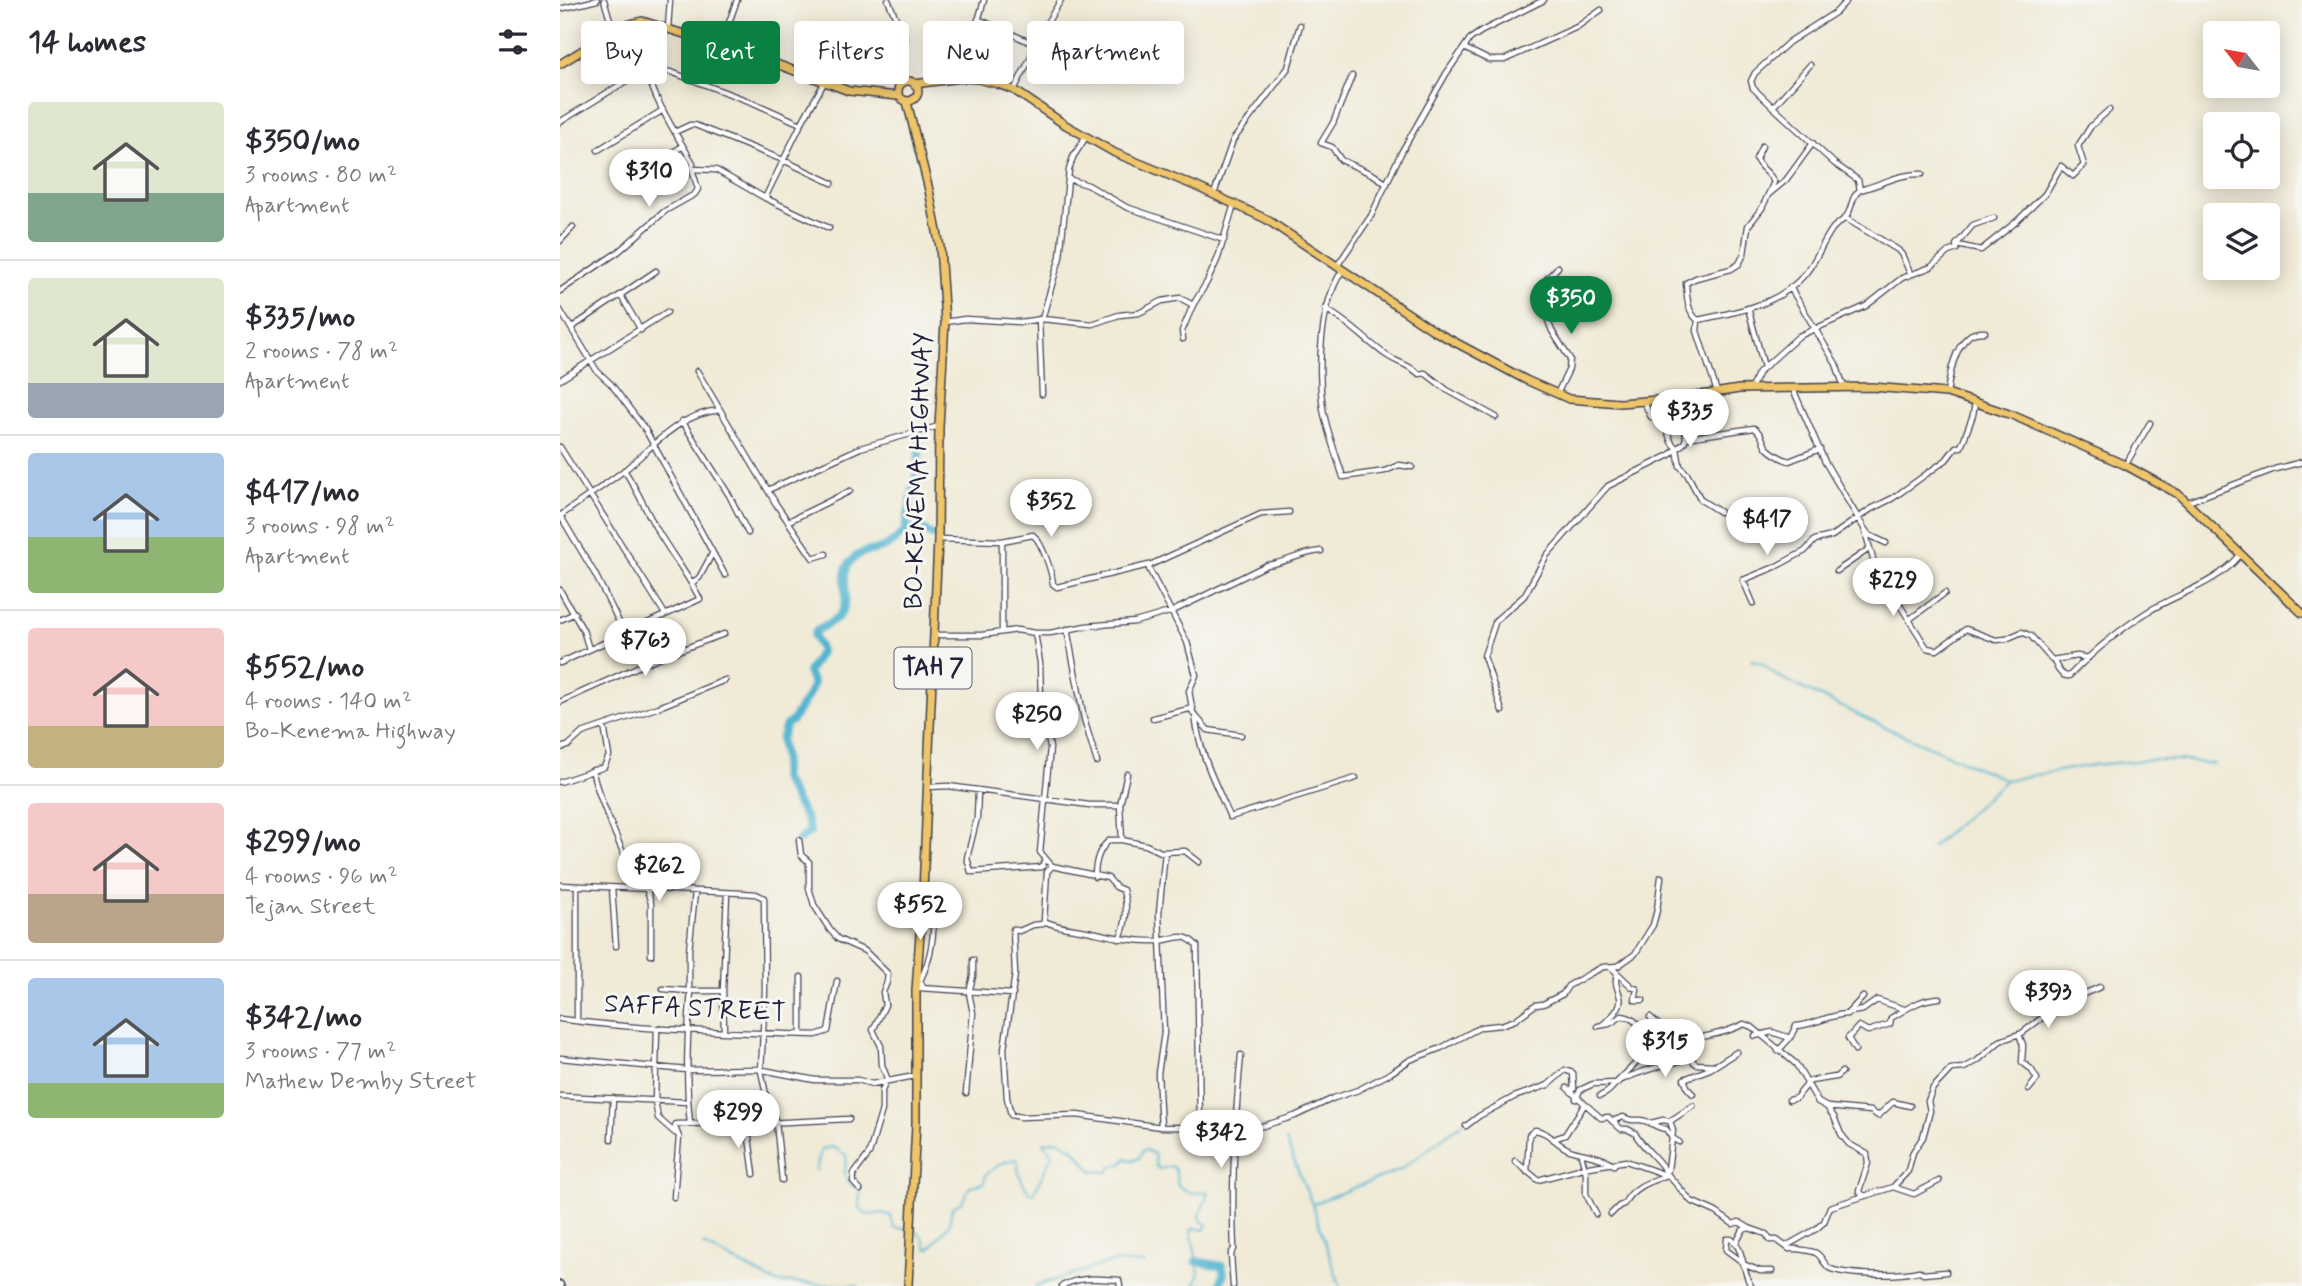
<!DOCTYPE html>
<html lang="en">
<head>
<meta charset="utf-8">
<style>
  :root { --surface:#fff; --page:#f7f7f7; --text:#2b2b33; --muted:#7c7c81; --line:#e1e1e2; --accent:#0b8043 }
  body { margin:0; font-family:Mynerve,sans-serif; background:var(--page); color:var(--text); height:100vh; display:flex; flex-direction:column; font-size:26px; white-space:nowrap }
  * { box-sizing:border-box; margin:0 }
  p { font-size:23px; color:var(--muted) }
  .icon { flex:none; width:38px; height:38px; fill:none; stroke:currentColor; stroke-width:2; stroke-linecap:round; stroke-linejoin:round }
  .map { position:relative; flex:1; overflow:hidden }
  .details { display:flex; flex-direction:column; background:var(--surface); width:560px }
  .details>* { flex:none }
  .banner { position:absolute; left:21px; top:21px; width:665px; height:63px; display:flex; gap:14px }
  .needle { width:46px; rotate:301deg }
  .controls { position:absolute; left:1643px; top:21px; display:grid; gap:14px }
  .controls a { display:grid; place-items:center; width:77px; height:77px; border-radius:7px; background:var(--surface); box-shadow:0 4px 18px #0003; font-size:35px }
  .price { position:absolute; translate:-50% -60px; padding:0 16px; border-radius:24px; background:#fff; color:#222; font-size:23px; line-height:46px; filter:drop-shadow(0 2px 4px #0008) }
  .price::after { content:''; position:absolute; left:50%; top:42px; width:21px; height:16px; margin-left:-10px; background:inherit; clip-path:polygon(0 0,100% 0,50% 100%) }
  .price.active { background:var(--accent); color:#fff }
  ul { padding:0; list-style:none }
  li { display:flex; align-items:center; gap:21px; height:175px; padding:0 28px }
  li+li { border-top:2px solid var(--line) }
  li span { display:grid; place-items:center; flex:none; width:196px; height:140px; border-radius:7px; color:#555 }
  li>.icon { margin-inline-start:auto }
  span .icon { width:84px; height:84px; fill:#fffc; stroke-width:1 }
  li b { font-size:30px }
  h2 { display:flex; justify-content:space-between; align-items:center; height:84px; padding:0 28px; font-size:30px }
  .chip { padding:0 24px; border-radius:7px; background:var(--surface); box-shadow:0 4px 18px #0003; font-size:24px; line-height:63px }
  .chip.active { background:var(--accent); color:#fff }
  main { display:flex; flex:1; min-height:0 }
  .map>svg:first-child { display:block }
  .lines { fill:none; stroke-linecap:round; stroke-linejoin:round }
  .stream { stroke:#52b5d0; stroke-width:2 }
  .river { stroke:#52b5d0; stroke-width:8 }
  .minor-casing { stroke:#414052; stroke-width:7 }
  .tertiary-casing { stroke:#414052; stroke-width:8 }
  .trunk-casing { stroke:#414052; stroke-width:10 }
  .minor { stroke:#fff; stroke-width:4.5 }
  .tertiary { stroke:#fff; stroke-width:5 }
  .trunk { stroke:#eec569; stroke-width:7 }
  .labels { text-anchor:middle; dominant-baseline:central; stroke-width:6; stroke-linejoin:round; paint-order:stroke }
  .shield { fill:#f6f6f2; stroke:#626272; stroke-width:2 }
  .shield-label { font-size:24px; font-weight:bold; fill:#22223b }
  .street-label { font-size:26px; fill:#22223b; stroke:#f6f6f2 }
</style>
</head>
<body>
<main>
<section class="details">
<h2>14 homes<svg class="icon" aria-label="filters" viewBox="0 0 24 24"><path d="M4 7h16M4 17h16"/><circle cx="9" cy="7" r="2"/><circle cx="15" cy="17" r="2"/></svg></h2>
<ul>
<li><span style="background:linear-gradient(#dfe7d0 65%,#7fa58c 0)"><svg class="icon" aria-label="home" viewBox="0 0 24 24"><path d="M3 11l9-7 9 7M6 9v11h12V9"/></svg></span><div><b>$350/mo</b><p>3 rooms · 80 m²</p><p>Apartment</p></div></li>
<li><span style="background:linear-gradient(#dfe7d0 75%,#9aa5b1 0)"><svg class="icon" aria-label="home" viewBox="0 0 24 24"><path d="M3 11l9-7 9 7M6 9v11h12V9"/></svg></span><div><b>$335/mo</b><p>2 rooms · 78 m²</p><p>Apartment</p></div></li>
<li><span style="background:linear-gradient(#a9c7e8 60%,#8fb573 0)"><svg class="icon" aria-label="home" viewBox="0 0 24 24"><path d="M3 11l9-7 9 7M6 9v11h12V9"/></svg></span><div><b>$417/mo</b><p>3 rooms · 98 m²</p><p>Apartment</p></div></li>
<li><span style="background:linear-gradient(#f6c9c9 70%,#c2b280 0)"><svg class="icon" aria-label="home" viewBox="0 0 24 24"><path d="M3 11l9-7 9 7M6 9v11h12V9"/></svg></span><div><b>$552/mo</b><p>4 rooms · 140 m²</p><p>Bo-Kenema Highway</p></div></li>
<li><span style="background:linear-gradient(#f6c9c9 65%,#b9a48a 0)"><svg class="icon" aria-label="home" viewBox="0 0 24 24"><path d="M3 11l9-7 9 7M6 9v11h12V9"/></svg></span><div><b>$299/mo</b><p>4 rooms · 96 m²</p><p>Tejan Street</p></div></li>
<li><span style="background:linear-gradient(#a9c7e8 75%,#8fb573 0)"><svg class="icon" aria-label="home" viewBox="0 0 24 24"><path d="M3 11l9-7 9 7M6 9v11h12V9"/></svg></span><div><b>$342/mo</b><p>3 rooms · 77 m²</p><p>Mathew Demby Street</p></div></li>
</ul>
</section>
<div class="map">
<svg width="1742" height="1286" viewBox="0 0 1742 1286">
  <rect width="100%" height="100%" fill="#f6f6f2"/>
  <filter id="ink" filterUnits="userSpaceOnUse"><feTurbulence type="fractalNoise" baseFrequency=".0143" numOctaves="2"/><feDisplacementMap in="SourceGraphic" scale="14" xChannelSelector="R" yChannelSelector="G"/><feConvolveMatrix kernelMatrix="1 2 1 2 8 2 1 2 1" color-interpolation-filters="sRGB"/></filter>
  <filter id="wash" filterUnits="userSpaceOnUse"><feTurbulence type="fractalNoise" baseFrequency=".00686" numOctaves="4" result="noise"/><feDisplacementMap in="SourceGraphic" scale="28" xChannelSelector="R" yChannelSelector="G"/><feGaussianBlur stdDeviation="1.57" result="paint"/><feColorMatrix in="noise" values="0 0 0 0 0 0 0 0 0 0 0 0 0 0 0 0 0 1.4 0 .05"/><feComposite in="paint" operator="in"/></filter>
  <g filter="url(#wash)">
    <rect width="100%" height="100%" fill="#f0ead6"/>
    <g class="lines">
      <!-- stream -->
      <path class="stream" d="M1191,660L1203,664L1217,676L1309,720L1446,780
        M1372,847L1446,780L1533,765L1587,760H1618L1654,764
        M726,1141L752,1204L780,1286
        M256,1171L261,1149L273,1147L286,1155C287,1170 279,1178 294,1187
        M300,1192L299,1207L307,1215L323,1213L331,1216L334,1228L349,1229
        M752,1204L840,1170L904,1122
        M355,1230L364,1239L367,1249L370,1248L389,1225L392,1208L402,1202L410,1186L424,1183L426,1174L442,1163L456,1159L458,1161C457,1175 463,1182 469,1193L473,1194L493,1154L483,1143L498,1140L514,1149L532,1171L548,1172L554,1165L562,1164L567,1158L573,1161L579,1158L583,1150H586L594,1154L596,1167L600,1169L612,1166L615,1170L618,1186L631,1193L648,1192L640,1216L641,1220L647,1225L644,1230L634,1228L631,1230L639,1273L634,1286
        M144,1245L215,1282L298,1286
        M475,1286L552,1262L585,1264
        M638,1286L644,1284L646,1286"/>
      <!-- river -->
      <path class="river" d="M345,529L358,467L360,436
        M239,840L250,832L246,819L222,777L224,759L221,740L226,725L232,721L248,696L253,684L248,672L261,651L254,636L256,631C263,625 273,623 279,616C294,598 276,576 292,560C301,549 316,552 327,546C341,537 340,531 359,526L372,535
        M636,1261L662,1266L664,1274L659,1286"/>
    </g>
  </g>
  <g filter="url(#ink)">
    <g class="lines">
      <defs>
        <path id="minor" d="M44,0L53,30
          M328,0L345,39L341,83
          M0,9L37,0
          M418,19L474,44
          M108,28L110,0
          M161,45L177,0
          M904,48L929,60H944L1017,27L1041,10
          M86,76L99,71L111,72L194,103L241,124
          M792,76L773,123L761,143L772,147L781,160L814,175L827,184
          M402,77L424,0
          M454,90L471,57L474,44L501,0
          M1213,107L1250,65
          M0,122L84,70
          M115,132L130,125H135L223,160L272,183
          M38,150L103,110
          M89,167L123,146
          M133,169L156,170L205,198L269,228
          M508,179L528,185L566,207L664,240
          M1300,190C1321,185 1340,173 1362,174
          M654,194L673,140L728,68L740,25
          M1209,194L1226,180L1253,143
          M205,198L241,124L264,83
          M1285,218L1338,250L1342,255L1350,273
          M0,241L13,227
          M1397,245L1421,250L1456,222L1485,194L1501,166L1513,176L1524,165L1518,146L1531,126L1549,110
          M777,266L811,216L841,153L886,74L910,39L922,31L984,0
          M782,271C760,304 757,369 763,409C767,432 776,454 783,477L825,471L839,465L852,467
          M1230,287L1276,364L1284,387
          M0,291L58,252L105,211L135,194L138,189L132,169L133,163C104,115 82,79 75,22
          M61,296L81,330
          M1188,308L1204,367
          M765,309C788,321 805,340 826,355C837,363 849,364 859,374L865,373L887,390L936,417
          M0,310L37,371L51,384L85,429L165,575
          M479,319L482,394
          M482,319L532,324L559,315L579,313L602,301L620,298L633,305
          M1138,320C1175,312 1219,306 1245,274C1257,260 1262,243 1273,228C1277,224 1281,222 1285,218C1293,210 1290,197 1300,190L1298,180L1275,164L1213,107L1193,88L1191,81L1195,73L1229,42L1276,12L1287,0
          M385,322L405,319L460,322L482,319L500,257L509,170L513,157L526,137
          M11,328L96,271
          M623,339L622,331L633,305L647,282L658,258L674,204
          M137,371L216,504L253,558L266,554
          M0,380L107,312
          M1191,388L1199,372L1239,336L1306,306L1342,278L1371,267L1388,252L1397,249L1396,245L1413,225L1434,218
          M1233,389L1265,462L1304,528L1309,535L1326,543
          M1157,392L1137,331L1138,320C1127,312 1127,297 1126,283L1136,278L1171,269L1179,264L1184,254L1188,226L1202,208L1214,182C1209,171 1200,169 1196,159L1202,146
          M1387,393C1390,374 1394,348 1409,336C1413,332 1420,332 1425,332
          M997,394L1009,369L1010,359L992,331L980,300V290L984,282L998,267
          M1084,402L1091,417L1104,421L1111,442L1117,449L1120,466L1127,474L1141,500L1160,512
          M122,421L169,495L188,533
          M1126,438L1194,428C1204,435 1201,440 1207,448C1212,453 1222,459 1229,461L1260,449
          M0,447L105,614
          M1566,464L1590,423
          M208,490L300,448L379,426
          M1628,502L1715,469L1742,462
          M0,515L35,574L65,634
          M0,516C22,500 45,485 66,469C96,444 119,414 160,410
          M229,521L290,491
          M1304,528L1315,566L1367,648L1377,650L1406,629L1436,640L1446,639L1462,632L1471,636L1492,660L1517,656L1528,658
          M378,539L442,541L473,535C482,542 492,572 493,584L497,587L589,565
          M1277,571L1309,549
          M132,583L139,578L152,554
          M1329,587L1357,563
          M0,590L23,630L29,649
          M1193,603L1183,580L1215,567L1245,551L1255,540L1272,536L1311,509L1333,498L1386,460L1396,447H1401L1413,415L1415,403
          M1350,619L1385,593
          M0,620L15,613
          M507,629L524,719L537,762
          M442,632V541
          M475,633L480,663L481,699L490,748L480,852L492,866L548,878L556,887L563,890C568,906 567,925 559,939
          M374,635H422L457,630L475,633H490L526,626L575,622L613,611L707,565C726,563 739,553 761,551
          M1494,661C1497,668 1501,677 1509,676C1533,652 1560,629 1589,611C1619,593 1658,583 1680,555
          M0,663L140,599C128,575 112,555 99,533C86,512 78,490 64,470
          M0,702L93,660L164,634
          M942,711L924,656L936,620L964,596L987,555L1048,486L1108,456L1124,443L1126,438L1122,398
          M635,715C640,756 654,780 670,817L796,778
          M593,718L633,708
          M681,735L648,730L633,713L629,691L636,675L627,642L589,569L590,565L701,514L729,512
          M0,748L8,746L22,733L99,707L165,680
          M33,770C32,783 72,877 82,888
          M567,774L560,805L562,840L586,845L601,852L625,851L639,862
          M0,782L44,767L49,756L44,726
          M368,787L388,786L529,805H560
          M418,790L417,818L407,858L411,872L482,867L485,859
          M239,840L241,855L249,862V888L254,905L270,930L278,939L305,951L328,974L327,982L323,992L325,1005L313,1030L321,1046L322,1065L327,1078L322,1091V1110L309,1154L294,1174L293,1182L300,1190
          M535,877C535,862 538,849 550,840H562
          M0,885L182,893L196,894L204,898L205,991L201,1071L208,1104L216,1122L222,1180
          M52,888L56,946
          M87,890L91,903V955
          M484,921L487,872L492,866
          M1051,967L1072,987L1077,989L1075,1000H1083
          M363,987L360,981C376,948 373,925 375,890
          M360,988L453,994
          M103,989L129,991
          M131,991H163
          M1291,1012L1303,1010L1317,1000L1344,1009
          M1090,1017L1111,1036L1124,1044L1131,1059
          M0,1019C85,1031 171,1032 256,1035L268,1031L277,981
          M17,1021V886
          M1042,1025C1049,1020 1063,1007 1060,997C1058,988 1054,984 1057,974
          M1038,1026L1049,1024L1062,1016C1079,1018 1083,1032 1091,1046
          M97,1030L95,1101L98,1118L115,1133
          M164,1031L163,991L167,893
          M241,1034V977
          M1459,1034L1463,1045L1462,1062L1471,1069L1477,1079L1469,1089
          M1195,1036L1212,1032L1230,1038
          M1295,1050L1288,1038L1299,1026L1308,1031L1330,1024L1331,1018C1347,1009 1359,999 1379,998
          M1218,1051L1230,1038L1236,1026C1254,1025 1268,1015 1287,1014L1303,997
          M0,1058L127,1070L198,1069L255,1080H298L312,1084L355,1076
          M1007,1088L1041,1118L1048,1117L1061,1129H1067L1075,1133C1079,1144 1102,1162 1108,1175
          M406,1093L413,1013L409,993L413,976V960
          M1133,1094L1128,1089L1124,1079L1150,1069L1177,1052
          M0,1096L128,1102
          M1040,1096C1051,1092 1050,1088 1057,1083C1067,1075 1118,1060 1131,1059L1136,1064L1154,1065
          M1016,1099L1020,1090L1033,1084L1056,1083L1095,1044C1126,1039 1155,1038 1184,1024L1192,1027L1236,1064L1258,1102L1267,1107L1274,1117L1281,1134L1289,1144L1307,1154L1308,1163L1299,1191L1304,1196
          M1229,1100L1236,1098L1250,1081L1276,1077L1282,1072
          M1268,1107L1311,1111L1318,1116L1333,1102L1350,1106
          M1052,1121L1063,1117C1071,1121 1073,1120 1081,1120C1090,1121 1096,1128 1106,1129L1112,1138L1119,1142
          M130,1123C125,1078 127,1036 131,991H129V951L135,892
          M187,1123L194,1174
          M1091,1123L1103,1120L1110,1121
          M906,1126L919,1116L954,1097L988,1085L1005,1070L1013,1073L1014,1089H1009
          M601,1127L598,1073L604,1033L599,913L605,852
          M640,1127L637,946C623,930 614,940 597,941C574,942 554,937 532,932C514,928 501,929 484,921L483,924L473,925L459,931L453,929L455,974L444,1049L447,1098L451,1115L461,1117L517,1115L601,1127L674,1128L703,1126L735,1116L774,1098L798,1090L829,1074L850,1060L881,1048L921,1027L941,1025L955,1020L975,1005L983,1004L1003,994L1008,986L1031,973L1043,967L1058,966L1075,954L1093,925L1097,910L1101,877
          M51,1139L53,1098
          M994,1139L1005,1135L1025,1104
          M1021,1154L1026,1173V1194L1036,1214
          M955,1161L978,1180L1023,1168L1066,1161L1109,1176L1131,1201L1156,1212L1173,1224L1179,1222L1189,1228L1183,1230L1176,1243
          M1108,1170L1113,1130L1110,1121L1133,1106
          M967,1172L969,1135L975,1130C990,1132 996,1145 1010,1150C1024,1155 1043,1156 1054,1165
          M1333,1187L1354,1194L1379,1181
          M114,1197L119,1137L115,1127L116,1124L206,1123L289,1119
          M1051,1214L1059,1206L1064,1204C1072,1187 1089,1182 1105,1176
          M1189,1228L1206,1234L1210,1240H1217L1229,1249C1233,1248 1253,1251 1256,1253C1263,1257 1264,1266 1271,1269C1291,1276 1339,1276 1359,1271L1363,1274L1386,1272
          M1226,1246L1256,1229L1264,1222L1270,1207L1333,1187L1348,1171L1353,1152L1363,1137L1370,1111L1368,1101L1373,1088L1391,1069L1404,1068L1417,1061L1440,1041L1462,1033L1500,1004L1540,987
          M1181,1261L1166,1250L1167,1239H1171C1184,1247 1182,1271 1191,1286
          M1183,1264L1200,1271H1212
          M502,1286C520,1276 538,1279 559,1280L560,1286
          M673,1286L671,1254L674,1249C671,1184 675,1119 681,1055"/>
        <path id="tertiary" d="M0,1284L1,1286"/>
        <path id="trunk" d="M0,64L62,26L82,21L192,55L289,91L338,96
          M338 91a10 10 0 1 1 20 0a10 10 0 1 1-20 0Z
          M354,84L402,78L418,79L438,84L454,90L504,124L555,153L635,186L706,219L876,332L966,380L1009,399L1060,403L1122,398L1179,389L1312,387L1387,393L1452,415L1565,465L1618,494L1742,613
          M347,102L369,190L380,247L385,322L379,426L378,539L363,892L356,990V1124L348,1286"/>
      </defs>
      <!-- minor casing -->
      <use href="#minor" class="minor-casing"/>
      <!-- tertiary casing -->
      <use href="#tertiary" class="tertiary-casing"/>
      <!-- trunk casing -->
      <use href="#trunk" class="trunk-casing"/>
      <!-- minor -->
      <use href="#minor" class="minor"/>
      <!-- tertiary -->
      <use href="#tertiary" class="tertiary"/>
      <!-- trunk -->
      <use href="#trunk" class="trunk"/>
    </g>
  </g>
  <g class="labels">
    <!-- shield labels -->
    <rect class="shield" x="334.5" y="647.5" width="77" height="41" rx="5"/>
    <g class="shield-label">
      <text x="373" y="668">TAH 7</text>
    </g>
    <!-- street labels -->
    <g class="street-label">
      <text transform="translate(359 471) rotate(-88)">BO-KENEMA HIGHWAY</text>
      <text transform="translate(135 1009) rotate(3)">SAFFA STREET</text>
    </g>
  </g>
</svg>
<div class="controls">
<a><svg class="needle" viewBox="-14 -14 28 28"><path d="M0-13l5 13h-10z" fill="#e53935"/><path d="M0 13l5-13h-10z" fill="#7c7c81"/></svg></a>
<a><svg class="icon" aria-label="locate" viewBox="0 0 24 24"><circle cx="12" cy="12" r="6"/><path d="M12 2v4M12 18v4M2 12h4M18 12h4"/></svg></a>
<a><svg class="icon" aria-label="layers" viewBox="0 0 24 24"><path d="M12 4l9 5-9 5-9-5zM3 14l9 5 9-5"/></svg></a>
</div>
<b class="price" style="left:89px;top:209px">$310</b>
<b class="price active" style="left:1011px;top:336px">$350</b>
<b class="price" style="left:1130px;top:449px">$335</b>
<b class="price" style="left:491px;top:539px">$352</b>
<b class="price" style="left:1207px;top:557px">$417</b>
<b class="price" style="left:1333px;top:618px">$229</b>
<b class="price" style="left:85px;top:678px">$763</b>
<b class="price" style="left:477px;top:752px">$250</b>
<b class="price" style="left:99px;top:903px">$262</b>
<b class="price" style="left:360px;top:942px">$552</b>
<b class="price" style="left:1488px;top:1030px">$393</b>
<b class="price" style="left:1105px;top:1079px">$315</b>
<b class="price" style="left:178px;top:1150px">$299</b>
<b class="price" style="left:661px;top:1170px">$342</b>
<div class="banner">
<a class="chip">Buy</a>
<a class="chip active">Rent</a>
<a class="chip">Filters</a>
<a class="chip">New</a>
<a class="chip">Apartment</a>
</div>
</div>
</main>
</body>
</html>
